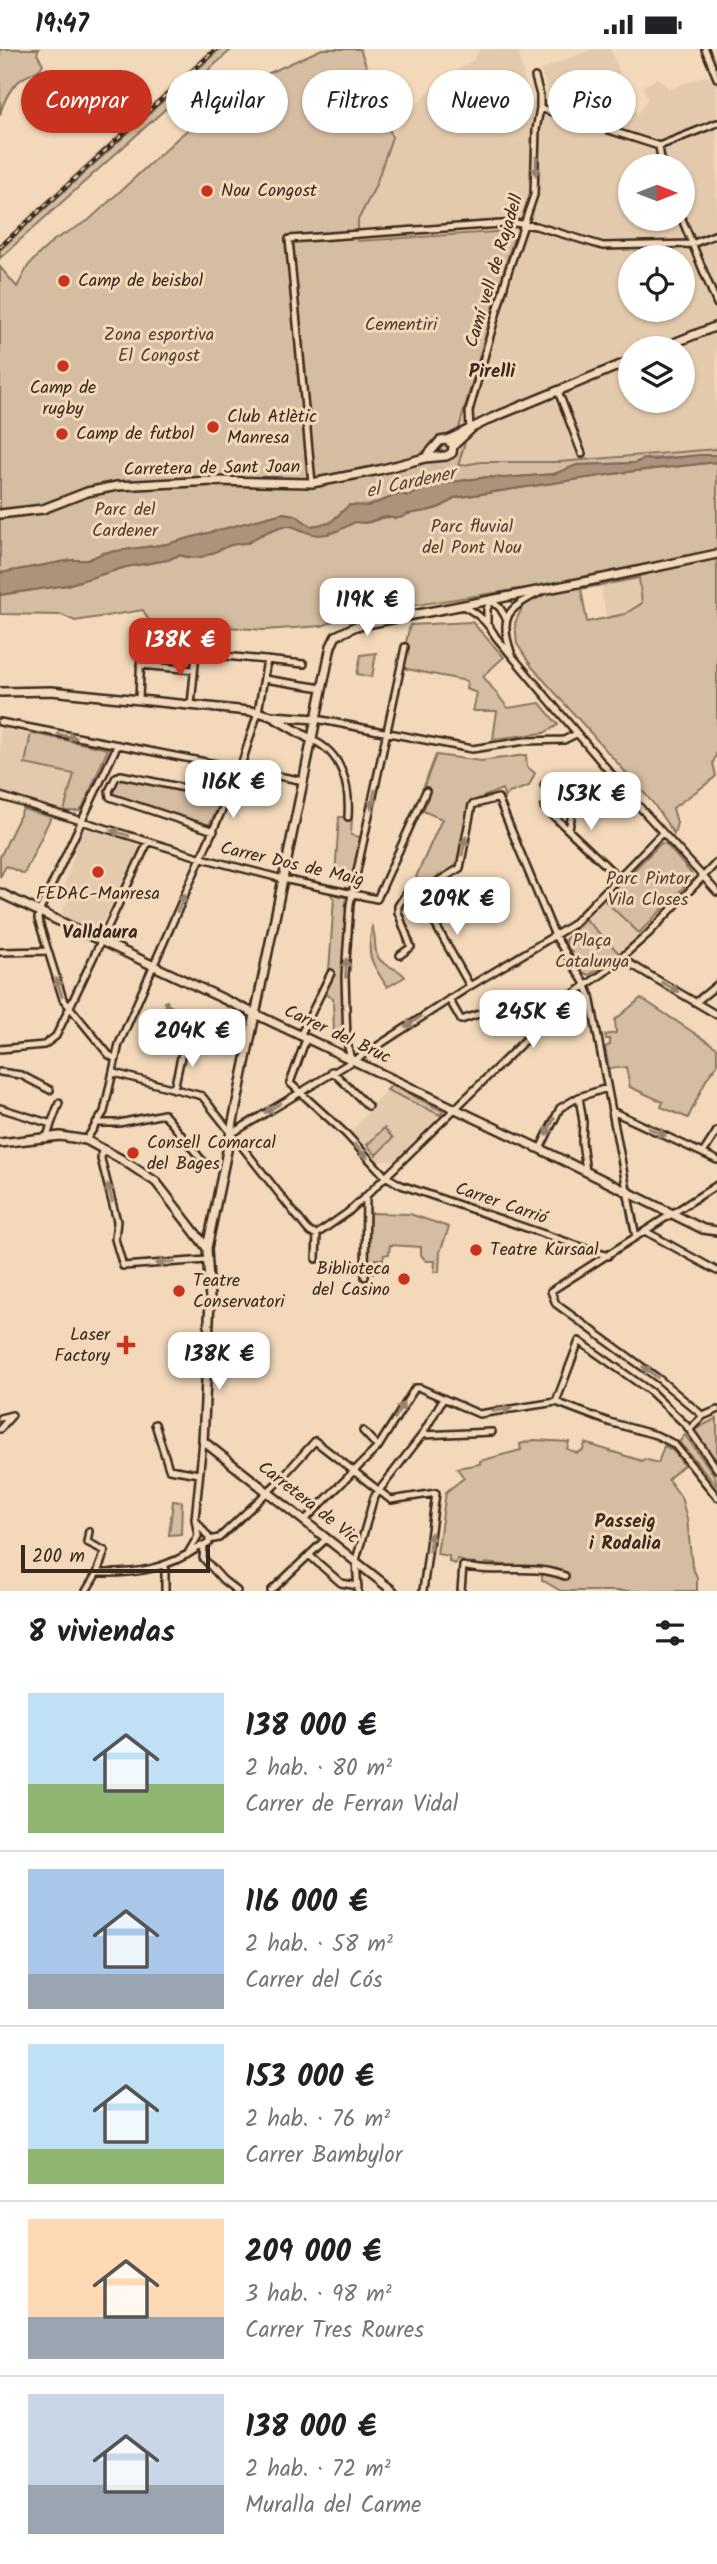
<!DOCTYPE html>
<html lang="es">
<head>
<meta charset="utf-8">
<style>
  :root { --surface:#fff; --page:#f6f6f6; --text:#202124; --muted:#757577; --line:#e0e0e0; --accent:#c8321e }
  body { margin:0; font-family:Kalam,sans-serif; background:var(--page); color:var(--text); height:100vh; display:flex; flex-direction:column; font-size:26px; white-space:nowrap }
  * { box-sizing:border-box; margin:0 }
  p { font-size:23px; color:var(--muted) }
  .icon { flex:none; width:38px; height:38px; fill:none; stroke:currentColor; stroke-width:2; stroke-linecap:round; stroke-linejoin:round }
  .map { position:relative; height:1542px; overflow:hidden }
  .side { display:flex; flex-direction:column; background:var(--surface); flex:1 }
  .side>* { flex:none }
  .top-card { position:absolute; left:21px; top:21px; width:676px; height:63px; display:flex; gap:14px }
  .needle { width:46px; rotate:90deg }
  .buttons { position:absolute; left:618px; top:105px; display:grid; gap:14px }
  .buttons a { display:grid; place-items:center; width:77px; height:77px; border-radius:50%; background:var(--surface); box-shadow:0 2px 5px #0004; font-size:35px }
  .scale { position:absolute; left:21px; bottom:18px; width:189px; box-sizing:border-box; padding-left:7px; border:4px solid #3b2a1e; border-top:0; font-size:19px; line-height:24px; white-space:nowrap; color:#3b2a1e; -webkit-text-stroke:5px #f3d9ba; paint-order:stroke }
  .price { position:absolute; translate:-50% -60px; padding:0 16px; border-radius:14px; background:#fff; color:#222; font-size:23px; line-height:46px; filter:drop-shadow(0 2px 4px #0008) }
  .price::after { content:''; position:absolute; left:50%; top:42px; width:21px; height:16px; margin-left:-10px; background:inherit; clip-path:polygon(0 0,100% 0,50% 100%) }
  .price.selected { background:var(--accent); color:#fff }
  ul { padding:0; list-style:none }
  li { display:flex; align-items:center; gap:21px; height:175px; padding:0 28px }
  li+li { border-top:2px solid var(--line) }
  li span { display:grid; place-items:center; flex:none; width:196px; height:140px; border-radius:0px; color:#555 }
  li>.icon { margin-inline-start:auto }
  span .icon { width:84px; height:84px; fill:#fffc; stroke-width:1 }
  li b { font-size:30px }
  h2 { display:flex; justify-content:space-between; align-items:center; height:84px; padding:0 28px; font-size:30px }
  .chip { padding:0 24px; border-radius:32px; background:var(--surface); box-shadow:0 2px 5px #0004; font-size:24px; line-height:63px }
  .chip.selected { background:var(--accent); color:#fff }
  .status { display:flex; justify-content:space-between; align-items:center; height:49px; padding:0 35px; background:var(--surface); direction:ltr }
  .status svg { height:19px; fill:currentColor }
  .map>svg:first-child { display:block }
  .built { fill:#e4caad; fill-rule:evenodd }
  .green { fill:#d5bda1; stroke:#887460; stroke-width:2; fill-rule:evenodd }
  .water { fill:#ab937c; stroke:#7e6956; stroke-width:2 }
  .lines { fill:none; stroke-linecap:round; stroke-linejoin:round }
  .street-casing { stroke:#3b2a1e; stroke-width:10 }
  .secondary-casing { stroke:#3b2a1e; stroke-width:12 }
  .street { stroke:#f3d9ba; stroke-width:5 }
  .secondary { stroke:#f3d9ba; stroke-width:7 }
  .rail-casing { stroke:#3b2a1e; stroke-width:4.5 }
  .rail { stroke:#f3d9ba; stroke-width:2; stroke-dasharray:5; stroke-linecap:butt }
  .oneway { fill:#97826c }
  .poi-dot { fill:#c8321e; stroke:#f3d9ba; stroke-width:2.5 }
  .labels { text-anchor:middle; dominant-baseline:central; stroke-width:6; stroke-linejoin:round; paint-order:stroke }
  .poi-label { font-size:18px; fill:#3b2a1e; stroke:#f3d9ba; text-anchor:start }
  .street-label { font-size:18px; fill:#3b2a1e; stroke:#f3d9ba }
  .park-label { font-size:18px; fill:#524032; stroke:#f3d9ba }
  .neighbourhood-label { font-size:19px; font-weight:bold; fill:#3b2a1e; stroke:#f3d9ba }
  .water-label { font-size:19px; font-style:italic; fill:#574436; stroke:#f3d9ba }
</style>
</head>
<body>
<div class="status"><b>19:47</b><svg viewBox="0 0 49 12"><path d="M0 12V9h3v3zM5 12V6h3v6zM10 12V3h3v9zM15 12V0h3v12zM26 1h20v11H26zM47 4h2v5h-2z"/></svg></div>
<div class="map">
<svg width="717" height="1542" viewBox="0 0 717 1542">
  <rect width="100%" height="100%" fill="#f3d9ba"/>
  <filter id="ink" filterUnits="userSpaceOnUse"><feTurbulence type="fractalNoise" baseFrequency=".0143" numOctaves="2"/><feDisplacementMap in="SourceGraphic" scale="14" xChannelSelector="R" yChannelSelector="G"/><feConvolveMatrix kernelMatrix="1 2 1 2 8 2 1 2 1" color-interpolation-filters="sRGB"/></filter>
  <g filter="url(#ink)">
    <!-- built -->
    <path class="built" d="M210,0H220L0,201V193Z
      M479,0H518L529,52L553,54L540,21L592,0H610L637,66L647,50L643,37L658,29L669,40L705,27L717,32L716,400L559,413H481L458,417L465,393L459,379L514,187L358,193L357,181L358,171L375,138L392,88L425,46L448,27L474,11ZM630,117H682V170H630ZM630,208H682V261H630ZM630,299H682V352H630Z
      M639,529L642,554L625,565L606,569L601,536Z
      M0,679L31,684L25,715L74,725L64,762L0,742Z
      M87,779L136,794L139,800L99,881L97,882L61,866L70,846L63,842L64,838L81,782Z
      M604,851L639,884L620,905L585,870Z
      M387,1041L440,1066L394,1112H378L350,1084L368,1063L369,1058Z"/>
    <!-- green -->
    <path class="green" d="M0,0H39L37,5L43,15C40,23 33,23 25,28C12,35 3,52 0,66Z
      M220,0H232L0,209V201Z
      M322,0H360L392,88L375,138L358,171V192L510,182L514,187L459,379L465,393L458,417L481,413H559L716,400L717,398V406L644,410L635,414L577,416L554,425L504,429L487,428L452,433L429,438L409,447L400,445L368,457L349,456L330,474L310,477L295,466L283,464L167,495L103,504L88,511H72L0,524V218L17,238L28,217L38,206L54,191L89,171L180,87L249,33Z
      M717,413V703L713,714L716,727C702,740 688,747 673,759L677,774L674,785L653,754L532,618L517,595L515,574L522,559L519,540L346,567L322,577L264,581L202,576L153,579L143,561L75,572L62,566L0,565V546L67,536L126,518L168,511L179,506C210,516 217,493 248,494C260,485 275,479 290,476C314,490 332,485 355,472C371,477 373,470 387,468C391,467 394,470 398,469C402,469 405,466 408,465C425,462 441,462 454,449L627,423ZM639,529L642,554L625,565L587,573L581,540Z
      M472,573L504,608L483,627L508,659L540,654L558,676L544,684L493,690L497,662H473L477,644L466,640L467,632L407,620L401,615L410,576Z
      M376,604L372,628L357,625L361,606Z
      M31,684L108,700L83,758L79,762H64L74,725L25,715Z
      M436,706L481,712L526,706L527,718L535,724L529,737L509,744L505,749L502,740L471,753L458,817L427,836L416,828L442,770L423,762L429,746L422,742Z
      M249,727L258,729L254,746L256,751L243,749L241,754L233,750L242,731Z
      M119,729L123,730L223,749L209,776L117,748L112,743Z
      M23,760L51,768L24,825L6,817L0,828V808Z
      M339,768H352L351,786L360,788L353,826L349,830L335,827Z
      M661,794L666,795L691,824L692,830L639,884L604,851Z
      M330,844L348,849L343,910V988L334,986L333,949L319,942L329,922L334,850Z
      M585,870L620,905L607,915L589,926L582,923L565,891Z
      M372,878C377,887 373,900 378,908C385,920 398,917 405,928L387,938C371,912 366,909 372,878Z
      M641,949L717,999V1016L707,1029L688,1069L661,1058L663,1053L630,1038L626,1018L609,1020L605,998L610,996V990H606L605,986L616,984L615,971Z
      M167,952L168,956L216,979L208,994L195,993L155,981L166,957L164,953Z
      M392,1036L443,1062L440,1066L387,1041Z
      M384,1079L393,1089L376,1106L367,1096Z
      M369,1164L410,1165L449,1178L440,1203L439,1223H434L435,1212H426L421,1206V1198L390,1196L389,1205L384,1206L383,1210H375L374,1224L368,1223Z
      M717,1369V1414L694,1381Z
      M685,1386L715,1427L717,1437L679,1393Z
      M534,1391L569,1393L567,1400L577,1404L583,1401L585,1394L642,1412L644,1410L658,1414L664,1397C676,1401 677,1408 684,1416L668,1430L681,1448L687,1470L692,1517L697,1528V1542H561L542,1531V1520L485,1514V1519L473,1517L457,1510L456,1515L449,1513V1507L437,1505L446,1443L464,1429L457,1419L480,1415V1412L521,1401L520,1395Z
      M173,1452L182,1453L181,1485L169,1486Z"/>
    <!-- water -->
    <path class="water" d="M699,406H717V413L627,423L454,449C441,461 425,462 408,465C405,466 402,469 398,469C394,470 391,468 387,468C373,469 370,476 355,473C343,479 333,486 319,486C307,486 298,477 288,477C279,476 255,488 248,494C217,493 211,516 179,506L168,511L126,518L67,536L0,546V524L72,511H88L103,504L167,495L283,464L295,466L311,477L330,474L349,456L368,457L400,445L409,447L428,438L452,433L487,428L504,429L554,425L577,416L635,414L644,410L654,411Z"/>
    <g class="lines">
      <defs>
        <path id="street" d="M705,0L717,29
          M540,59L659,97L717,74
          M659,97L662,117
          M682,170L717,255
          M558,342L582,405
          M470,381L469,362L508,223L534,146L536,81L540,59V46L535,28
          M312,434L289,190L515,174L536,177L603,197L692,195L717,185
          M463,557C479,565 487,573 496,588L635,753L717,843
          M487,573V560L491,551L500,559L506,569
          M511,603C499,569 507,559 539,544
          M140,616L194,621
          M264,630L322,639
          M139,650L142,580
          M191,656L196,604L304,615
          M316,670L472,700L525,692L564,691L576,685
          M0,673L304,732
          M312,691C343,704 350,738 348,768
          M544,736L559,748L572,765L569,780
          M0,747L202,809L283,830L377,850L426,742
          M544,758L619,829
          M214,782L110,748L109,742L116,728L121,726L228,748
          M422,842L460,819L472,756L498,749L555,887L585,935L590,947L636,1188
          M422,842L421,850L470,937
          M0,903L48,902
          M400,906L411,898L398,863V857L411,837L422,842
          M622,910L717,966
          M449,950L461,971C496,959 532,948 569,948
          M696,953L717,936
          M300,987L331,924
          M306,990L290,1034L346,1085L385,1127L401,1136L608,1207
          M0,1000L44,996L56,987L148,793
          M116,1010L109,1006L63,950L38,870L39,863L117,697
          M351,1011L347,993L345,927L350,855L405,598
          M332,1022L368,1057
          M0,1023L21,1026L50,1041
          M114,1024L202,1047L307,1180L311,1184L317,1185
          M174,1040L184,994
          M579,1048L583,1073L582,1093L586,1123
          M0,1059L51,1075L47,1088
          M612,1062L717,1111
          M96,1074H119L164,1065L205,1115
          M51,1075L59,1054
          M231,1085L376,998L470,937L572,876L662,784
          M86,1091L104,1063L119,995L240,720L258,663L267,611
          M102,1099L101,1110L117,1172L115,1190L123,1217L207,1211
          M540,1100L560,1059L579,1048L607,1039
          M703,1104L717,1082
          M645,1182L717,1222
          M317,1185L347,1164L366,1147L569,948L605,923L648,885L717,813
          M316,1210L317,1185
          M365,1228L366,1147
          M556,1353L579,1292L651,1343L686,1376L717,1420
          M703,1367L659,1330L556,1255L551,1242L717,1136
          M0,1369L12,1366
          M155,1375L169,1420L199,1425
          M0,1380L12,1366
          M690,1380L703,1367L717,1361
          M363,1382L378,1398
          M422,1386L492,1383
          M304,1472L378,1398L415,1339H420L479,1365L556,1353L609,1373L656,1386L674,1395L717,1448
          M197,1473L209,1489V1494L204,1497L203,1509L223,1531L237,1542
          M209,1491L219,1489L276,1435L315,1392L391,1451L436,1444L423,1542
          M187,1506L198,1487L195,1470L203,1392
          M309,1506L341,1534L358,1537
          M165,1516V1542
          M97,1524C137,1525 167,1520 201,1497
          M86,1542L97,1524L105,1502L87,1493L89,1482
          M271,1542L326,1490
          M358,1542L356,1511L374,1448L422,1386L443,1350
          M461,1542L463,1517C496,1526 532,1514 565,1527"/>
        <path id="secondary" d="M661,299L717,277
          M448,391L492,369L630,312
          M426,408L440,392L446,391L451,394
          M0,465L43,460L87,443L117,437L213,432L312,434L379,421L425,409L446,407L452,404L453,397L470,381
          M0,643L51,642L258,663L271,667L312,691
          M272,667L316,670
          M0,844L540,1100L703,1180L717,1182
          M0,1094L60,1087L86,1091L121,1110L156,1133L207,1199
          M393,1542L203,1392L210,1251L207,1199L331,597L336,587L356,577L604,529L717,505"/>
      </defs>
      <!-- street casing -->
      <use href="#street" class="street-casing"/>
      <!-- secondary casing -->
      <use href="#secondary" class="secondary-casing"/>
      <!-- street -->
      <use href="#street" class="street"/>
      <!-- secondary -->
      <use href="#secondary" class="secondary"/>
      <defs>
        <path id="rail" d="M0,198L216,0"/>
      </defs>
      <!-- rail casing -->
      <use href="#rail" class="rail-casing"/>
      <!-- rail -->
      <use href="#rail" class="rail"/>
    </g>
    <!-- one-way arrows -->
    <defs><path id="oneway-solid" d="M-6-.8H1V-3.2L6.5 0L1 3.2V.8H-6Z" transform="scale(1.75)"/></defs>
    <g class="oneway">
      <use href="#oneway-solid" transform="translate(536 117) rotate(91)"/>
      <use href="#oneway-solid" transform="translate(67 687) rotate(11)"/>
      <use href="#oneway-solid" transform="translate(373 750) rotate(102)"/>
      <use href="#oneway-solid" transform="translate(120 784) rotate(-163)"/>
      <use href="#oneway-solid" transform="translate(464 797) rotate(-78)"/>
      <use href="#oneway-solid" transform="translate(181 854) rotate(-66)"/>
      <use href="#oneway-solid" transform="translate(346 919) rotate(-87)"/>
      <use href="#oneway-solid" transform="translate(59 938) rotate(-108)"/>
      <use href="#oneway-solid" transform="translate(670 938) rotate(30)"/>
      <use href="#oneway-solid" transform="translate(413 973) rotate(146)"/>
      <use href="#oneway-solid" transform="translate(273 1059) rotate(149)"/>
      <use href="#oneway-solid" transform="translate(550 1078) rotate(116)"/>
      <use href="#oneway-solid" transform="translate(657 1083) rotate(25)"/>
      <use href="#oneway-solid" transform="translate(361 1102) rotate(47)"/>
      <use href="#oneway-solid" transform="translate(110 1144) rotate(-104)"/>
      <use href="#oneway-solid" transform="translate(165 1214) rotate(175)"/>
      <use href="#oneway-solid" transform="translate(650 1323) rotate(-144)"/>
      <use href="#oneway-solid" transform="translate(502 1361) rotate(-9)"/>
      <use href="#oneway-solid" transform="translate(399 1362) rotate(-61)"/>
      <use href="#oneway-solid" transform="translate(430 1493) rotate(-82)"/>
    </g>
  </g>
  <!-- markers -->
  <g class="poi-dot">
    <circle cx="207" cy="142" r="7"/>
    <circle cx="64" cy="232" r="7"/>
    <circle cx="63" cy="317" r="7"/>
    <circle cx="213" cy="378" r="7"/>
    <circle cx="62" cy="385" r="7"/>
    <circle cx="98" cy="823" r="7"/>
    <circle cx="133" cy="1104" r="7"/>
    <circle cx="476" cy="1201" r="7"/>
    <circle cx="404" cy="1230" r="7"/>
    <circle cx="179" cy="1242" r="7"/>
    <path d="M122.5 1285.5h7v7h7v7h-7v7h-7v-7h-7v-7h7z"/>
  </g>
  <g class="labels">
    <!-- poi labels -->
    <g class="poi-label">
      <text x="221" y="142">Nou Congost</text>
      <text x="78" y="232">Camp de beisbol</text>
      <text x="63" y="339" text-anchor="middle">Camp de<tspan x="63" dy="21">rugby</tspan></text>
      <text x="227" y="368">Club Atlètic<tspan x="227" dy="21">Manresa</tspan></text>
      <text x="76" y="385">Camp de futbol</text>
      <text x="98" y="845" text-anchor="middle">FEDAC-Manresa</text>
      <text x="147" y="1094">Consell Comarcal<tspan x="147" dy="21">del Bages</tspan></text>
      <text x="490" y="1201">Teatre Kursaal</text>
      <text x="390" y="1220" text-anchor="end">Biblioteca<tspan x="390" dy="21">del Casino</tspan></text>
      <text x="193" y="1232">Teatre<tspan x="193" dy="21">Conservatori</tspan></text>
      <text x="110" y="1286" text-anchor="end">Laser<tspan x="110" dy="21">Factory</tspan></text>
    </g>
    <!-- street labels -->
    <g class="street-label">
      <text transform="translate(495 222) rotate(-73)">Camí vell de Rajadell</text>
      <text transform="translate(212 420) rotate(-1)">Carretera de Sant Joan</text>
      <text transform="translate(292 816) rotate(13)">Carrer Dos de Maig</text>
      <text transform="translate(337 986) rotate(25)">Carrer del Bruc</text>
      <text transform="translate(501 1155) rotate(19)">Carrer Carrió</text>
      <text transform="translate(308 1454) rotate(38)">Carretera de Vic</text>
    </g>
    <!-- park labels -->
    <g class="park-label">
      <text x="401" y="276">Cementiri</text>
      <text x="159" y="286">Zona esportiva<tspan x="159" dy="21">El Congost</tspan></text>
      <text x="125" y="461">Parc del<tspan x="125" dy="21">Cardener</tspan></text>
      <text x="472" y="478">Parc fluvial<tspan x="472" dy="21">del Pont Nou</tspan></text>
      <text x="648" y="830">Parc Pintor<tspan x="648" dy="21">Vila Closes</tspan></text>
      <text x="592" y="892">Plaça<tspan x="592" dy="21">Catalunya</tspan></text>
    </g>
    <!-- neighbourhood labels -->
    <g class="neighbourhood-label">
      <text x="492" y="323">Pirelli</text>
      <text x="100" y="884">Valldaura</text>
      <text x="625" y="1473">Passeig<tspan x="625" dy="22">i Rodalia</tspan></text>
    </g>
    <!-- water labels -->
    <g class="water-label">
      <text transform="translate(411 434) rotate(-12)">el Cardener</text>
    </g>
  </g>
</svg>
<div class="buttons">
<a><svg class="needle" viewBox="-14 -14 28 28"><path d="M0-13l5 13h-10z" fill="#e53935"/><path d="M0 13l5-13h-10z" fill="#757577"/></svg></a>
<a><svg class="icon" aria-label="locate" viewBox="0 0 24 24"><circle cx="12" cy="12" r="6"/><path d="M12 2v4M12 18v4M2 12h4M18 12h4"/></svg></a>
<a><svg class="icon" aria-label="layers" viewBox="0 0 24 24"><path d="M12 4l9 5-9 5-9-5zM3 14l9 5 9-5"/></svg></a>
</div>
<div class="scale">200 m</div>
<b class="price" style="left:367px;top:589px">119K €</b>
<b class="price selected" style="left:180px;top:629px">138K €</b>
<b class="price" style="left:233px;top:771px">116K €</b>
<b class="price" style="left:591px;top:783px">153K €</b>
<b class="price" style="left:457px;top:888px">209K €</b>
<b class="price" style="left:533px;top:1001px">245K €</b>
<b class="price" style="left:192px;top:1020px">204K €</b>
<b class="price" style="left:219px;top:1343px">138K €</b>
<div class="top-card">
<a class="chip selected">Comprar</a>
<a class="chip">Alquilar</a>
<a class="chip">Filtros</a>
<a class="chip">Nuevo</a>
<a class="chip">Piso</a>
</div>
</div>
<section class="side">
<h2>8 viviendas<svg class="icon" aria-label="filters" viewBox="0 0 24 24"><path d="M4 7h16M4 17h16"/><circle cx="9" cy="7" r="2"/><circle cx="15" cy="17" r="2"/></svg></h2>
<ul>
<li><span style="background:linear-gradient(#bfe0f5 65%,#8fb573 0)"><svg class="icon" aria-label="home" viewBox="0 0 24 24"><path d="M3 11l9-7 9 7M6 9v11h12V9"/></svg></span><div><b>138 000 €</b><p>2 hab. · 80 m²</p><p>Carrer de Ferran Vidal</p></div></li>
<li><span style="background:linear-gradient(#a9c7e8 75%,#9aa5b1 0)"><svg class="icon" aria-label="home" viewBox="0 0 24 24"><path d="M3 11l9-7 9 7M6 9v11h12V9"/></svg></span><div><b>116 000 €</b><p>2 hab. · 58 m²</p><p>Carrer del Cós</p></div></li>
<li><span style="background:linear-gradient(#bfe0f5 75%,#8fb573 0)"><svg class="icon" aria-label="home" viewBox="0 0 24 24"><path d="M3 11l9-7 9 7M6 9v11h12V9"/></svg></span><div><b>153 000 €</b><p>2 hab. · 76 m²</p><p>Carrer Bambylor</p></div></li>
<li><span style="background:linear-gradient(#ffd9b3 70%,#9aa5b1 0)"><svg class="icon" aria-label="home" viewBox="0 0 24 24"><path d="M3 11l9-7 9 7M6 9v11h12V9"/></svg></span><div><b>209 000 €</b><p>3 hab. · 98 m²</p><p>Carrer Tres Roures</p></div></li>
<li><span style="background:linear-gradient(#c9d6e8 65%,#9aa5b1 0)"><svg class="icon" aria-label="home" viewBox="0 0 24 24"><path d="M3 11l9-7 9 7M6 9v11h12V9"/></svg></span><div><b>138 000 €</b><p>2 hab. · 72 m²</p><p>Muralla del Carme</p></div></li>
</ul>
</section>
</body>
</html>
